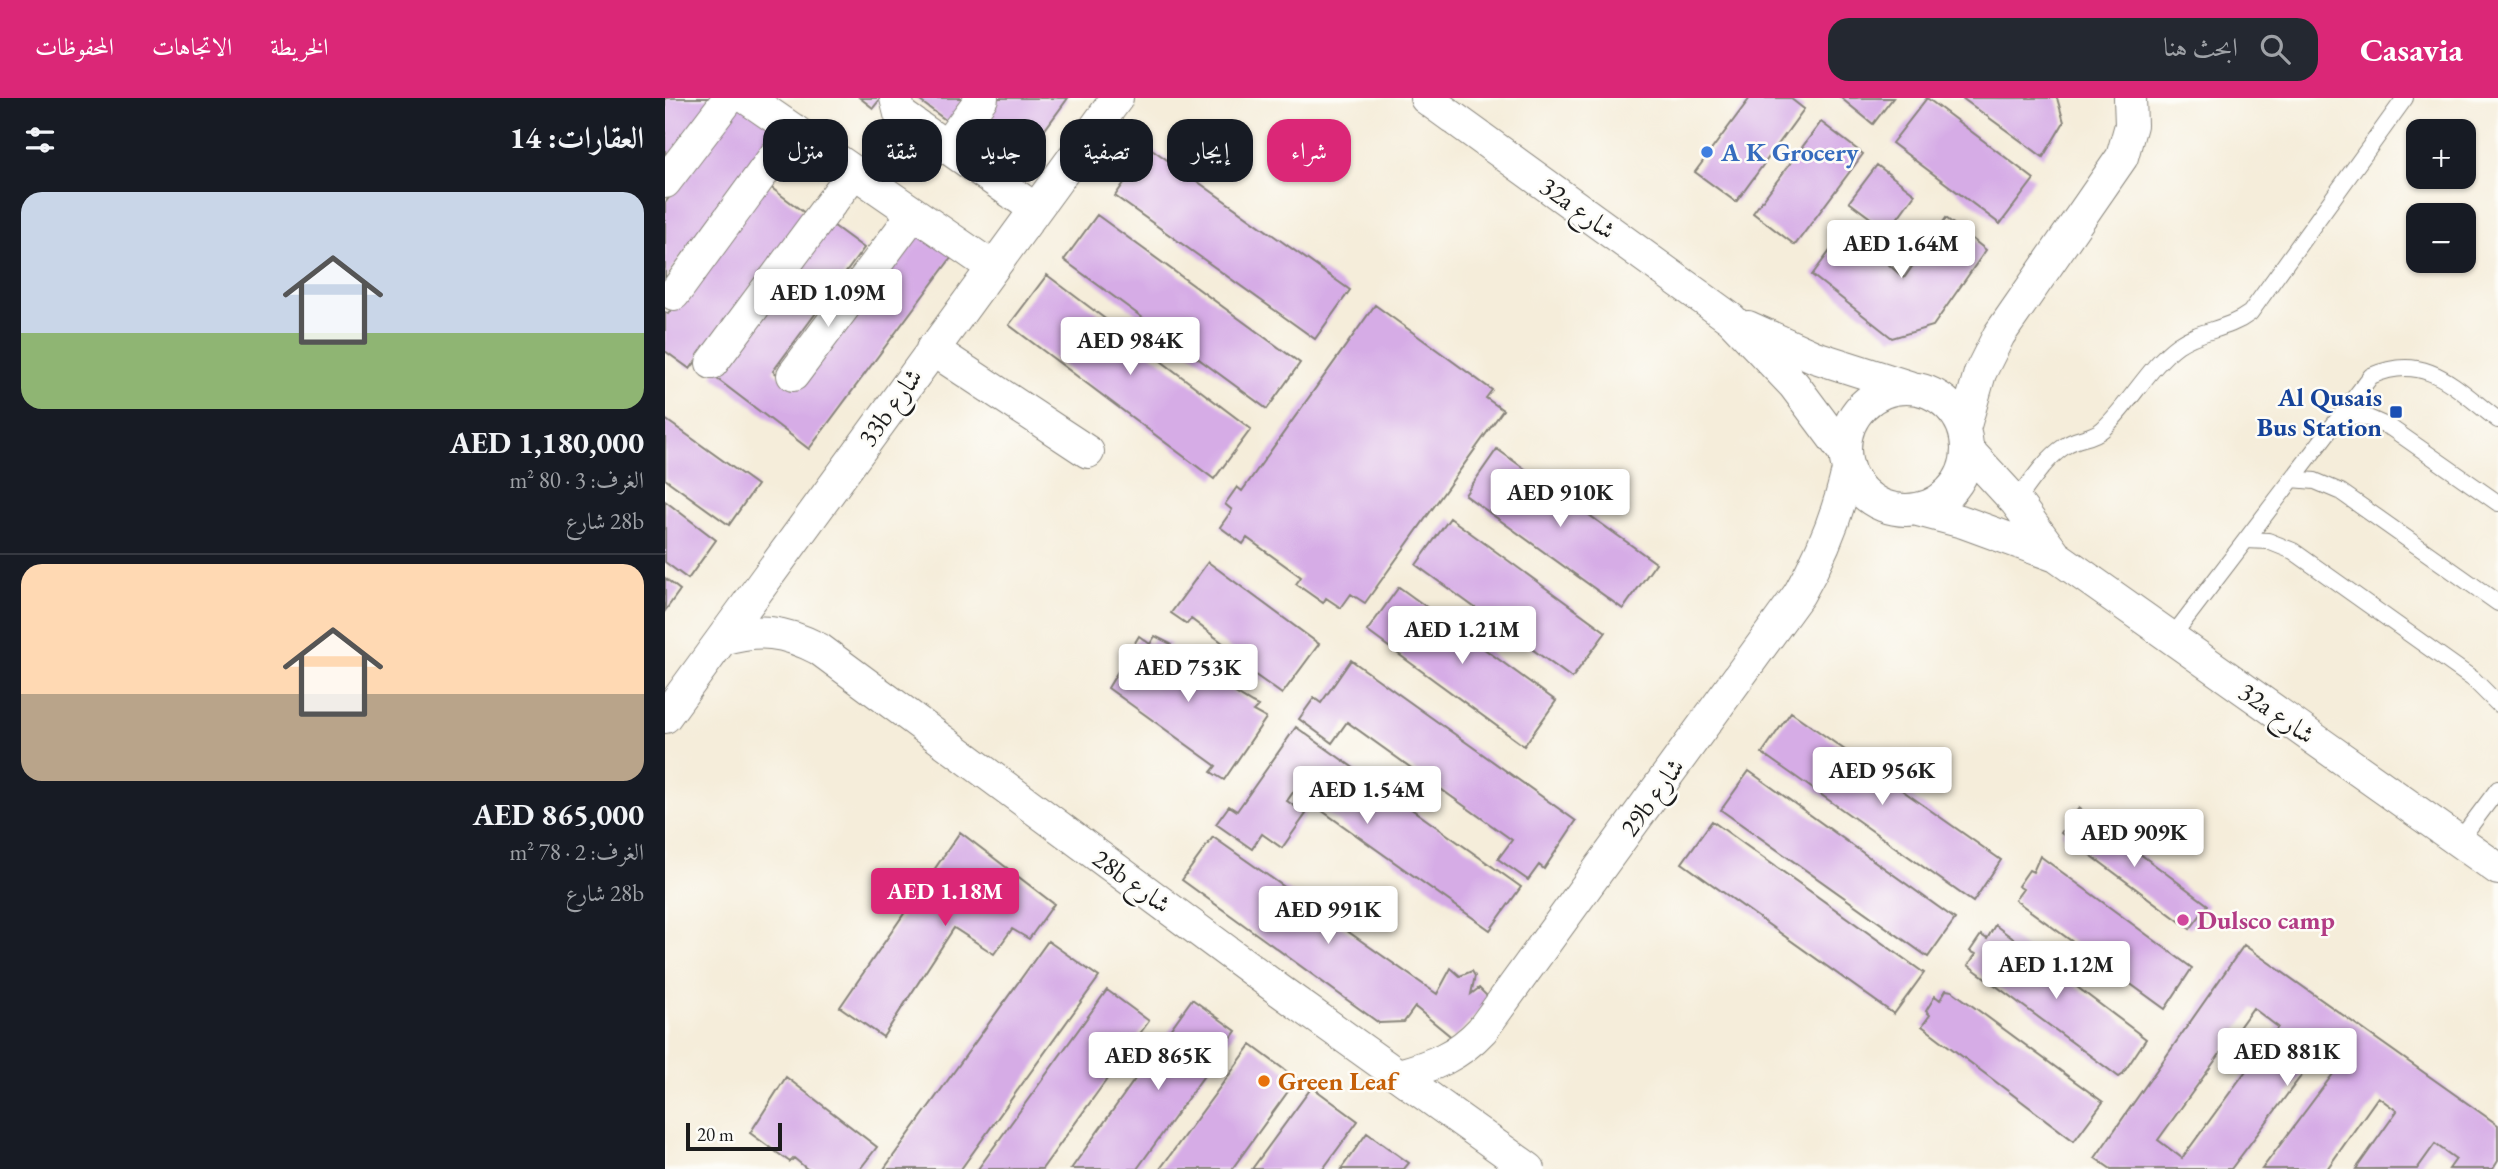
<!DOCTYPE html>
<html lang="ar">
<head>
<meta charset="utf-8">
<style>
  :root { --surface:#171b24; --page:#242831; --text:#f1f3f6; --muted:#9ea1a6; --line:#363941; --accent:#db2777 }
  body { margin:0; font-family:"EB Garamond",Amiri,serif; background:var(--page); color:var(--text); direction:rtl; height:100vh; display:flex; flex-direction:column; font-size:26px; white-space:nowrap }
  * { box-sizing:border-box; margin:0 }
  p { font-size:23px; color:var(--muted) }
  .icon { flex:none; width:38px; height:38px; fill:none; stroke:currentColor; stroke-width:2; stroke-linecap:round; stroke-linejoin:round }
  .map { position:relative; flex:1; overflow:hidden; direction:ltr }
  .panel { display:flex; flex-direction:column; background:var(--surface); width:665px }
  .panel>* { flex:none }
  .hud { position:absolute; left:21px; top:21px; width:665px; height:63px; direction:rtl; display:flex; gap:14px }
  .buttons { position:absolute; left:1741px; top:21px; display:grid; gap:14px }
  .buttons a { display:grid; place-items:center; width:70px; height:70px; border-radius:14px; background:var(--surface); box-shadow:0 2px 5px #0004; font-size:35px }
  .scale { position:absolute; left:21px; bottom:18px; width:96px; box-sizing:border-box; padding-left:7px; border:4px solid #1c1c1c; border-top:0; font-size:19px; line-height:24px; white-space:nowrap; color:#1c1c1c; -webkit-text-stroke:5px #fdfcf7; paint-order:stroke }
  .price { position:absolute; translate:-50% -60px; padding:0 16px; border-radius:7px; background:#fff; color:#222; font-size:23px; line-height:46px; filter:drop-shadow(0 2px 4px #0008) }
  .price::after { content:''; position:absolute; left:50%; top:42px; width:21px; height:16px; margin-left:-10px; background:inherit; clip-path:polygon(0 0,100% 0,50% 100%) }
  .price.active { background:var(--accent); color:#fff }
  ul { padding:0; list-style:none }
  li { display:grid; align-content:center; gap:14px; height:371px; padding:0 21px }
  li+li { border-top:2px solid var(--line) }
  li span { display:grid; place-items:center; height:217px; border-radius:21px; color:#555 }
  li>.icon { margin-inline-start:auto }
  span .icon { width:126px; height:126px; fill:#fffc; stroke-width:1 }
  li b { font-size:30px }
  h2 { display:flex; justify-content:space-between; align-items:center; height:84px; padding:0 21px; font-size:30px }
  .chip { padding:0 24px; border-radius:21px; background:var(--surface); box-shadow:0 2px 5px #0004; font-size:24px; line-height:63px }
  .chip.active { background:var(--accent); color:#fff }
  header { display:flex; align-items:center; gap:42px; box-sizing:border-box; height:98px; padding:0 35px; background:var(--accent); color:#fff }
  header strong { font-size:33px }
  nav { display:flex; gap:38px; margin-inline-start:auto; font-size:24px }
  .search { width:490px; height:63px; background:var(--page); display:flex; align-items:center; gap:18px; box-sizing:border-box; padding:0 24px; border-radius:21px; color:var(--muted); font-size:26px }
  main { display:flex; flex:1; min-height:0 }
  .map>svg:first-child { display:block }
  .building { fill:#d6ace6; fill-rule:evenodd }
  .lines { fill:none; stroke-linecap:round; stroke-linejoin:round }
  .lane-casing { stroke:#88847b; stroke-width:18 }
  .street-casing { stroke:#88847b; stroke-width:34 }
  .lane { stroke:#fff; stroke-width:16 }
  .street { stroke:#fff; stroke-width:32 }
  .shop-dot { fill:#3f7fe0; stroke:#fdfcf7; stroke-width:2.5 }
  .transit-dot { fill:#1a4fb4; stroke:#fdfcf7; stroke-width:2.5 }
  .hotel-dot { fill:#d1479c; stroke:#fdfcf7; stroke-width:2.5 }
  .food-dot { fill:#e8710a; stroke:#fdfcf7; stroke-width:2.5 }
  .labels { text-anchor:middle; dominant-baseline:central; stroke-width:5; stroke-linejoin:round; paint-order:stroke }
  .shop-label { font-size:26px; font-weight:bold; fill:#366cbe; stroke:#fdfcf7; text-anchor:start }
  .street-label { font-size:26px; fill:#1c1c1c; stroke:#fdfcf7 }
  .transit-label { font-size:26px; font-weight:bold; fill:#164399; stroke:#fdfcf7; text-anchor:end }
  .hotel-label { font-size:26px; font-weight:bold; fill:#b23c85; stroke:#fdfcf7; text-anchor:start }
  .food-label { font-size:26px; font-weight:bold; fill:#c56008; stroke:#fdfcf7; text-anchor:start }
</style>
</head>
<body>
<header>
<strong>Casavia</strong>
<div class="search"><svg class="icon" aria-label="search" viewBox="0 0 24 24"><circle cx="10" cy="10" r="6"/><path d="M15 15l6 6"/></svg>ابحث هنا</div>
<nav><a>الخريطة</a><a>الاتجاهات</a><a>المحفوظات</a></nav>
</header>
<main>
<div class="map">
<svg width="1833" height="1071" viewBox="0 0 1833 1071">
  <rect width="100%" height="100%" fill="#fdfcf7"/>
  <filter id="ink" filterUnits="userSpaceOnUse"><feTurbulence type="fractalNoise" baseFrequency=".0143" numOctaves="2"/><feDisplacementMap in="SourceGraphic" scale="14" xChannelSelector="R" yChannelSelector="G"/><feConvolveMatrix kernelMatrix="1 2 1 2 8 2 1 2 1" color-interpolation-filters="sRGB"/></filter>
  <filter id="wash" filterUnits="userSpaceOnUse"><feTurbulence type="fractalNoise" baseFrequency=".00686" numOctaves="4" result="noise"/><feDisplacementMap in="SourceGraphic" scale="28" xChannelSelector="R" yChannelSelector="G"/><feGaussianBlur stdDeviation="1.57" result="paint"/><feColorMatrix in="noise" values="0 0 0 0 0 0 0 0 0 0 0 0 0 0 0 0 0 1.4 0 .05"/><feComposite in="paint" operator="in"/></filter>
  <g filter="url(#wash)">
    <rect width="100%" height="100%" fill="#f5edda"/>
    <g id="blocks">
      <!-- building -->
      <path class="building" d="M0,0H48L0,66Z
        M195,0H216L208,10Z
        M251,0H304L286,26Z
        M326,0H403L348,75L299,36Z
        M1085,0H1125L1139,11L1071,104L1030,74Z
        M1176,0H1228L1208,26Z
        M1262,0L1369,81L1335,126L1227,45Z
        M1297,0H1392L1399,24L1378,59Z
        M75,4L111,31L0,181V105Z
        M1156,24L1198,56L1130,147L1088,115Z
        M484,49L685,192L650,241L450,98Z
        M1212,67L1250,96L1223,133L1184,104Z
        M100,85L141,116L25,271L0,253V214L3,216Z
        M432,117L635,265L602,311L399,162Z
        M1281,120L1321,152L1268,228L1227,240L1147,177L1182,130L1239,180Z
        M161,122L199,150L108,273L128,289L249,125L289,156L144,351L47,277Z
        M382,177L586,331L549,381L344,227Z
        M710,207L827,292L821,300L838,312L700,505L686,496L676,510L661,500L658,505L631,486L636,479L582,440L578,446L555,429L567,412L560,406L572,389L577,393Z
        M0,321L92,387L64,427L0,381Z
        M832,351L991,465L958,511L800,397Z
        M0,403L51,442L23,481L0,464Z
        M785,420L941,534L907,580L751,467Z
        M543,464L654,546L617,596L579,569L583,564L526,521L522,526L506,515Z
        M0,480L15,492L0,513Z
        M734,489L891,603L859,648L702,533Z
        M474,538L485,546L490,538L506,546L501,553L587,605L593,608L588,613L601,620L559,682L546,674L551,668L443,590Z
        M686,562L911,723L879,771L874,767L863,782L833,761L847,742L682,624L667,645L634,621L649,600L656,605Z
        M1126,614L1336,762L1308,804L1097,655Z
        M631,629L856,789L825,832L629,693L622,703L641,716L617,750L597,736L587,751L551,726L564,708L572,713Z
        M1084,673L1290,821L1263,859L1056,712Z
        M1414,710L1543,807L1525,831L1396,735Z
        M1047,723L1259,875L1229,916L1017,765Z
        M295,734L389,806L364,841L347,831L329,856L289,830L218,939L175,909Z
        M548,739L772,896L786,870L795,878L807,873L810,878L806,896L814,890L825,901L789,941L750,909L739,924L714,925L517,782Z
        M1375,758L1527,870L1500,911L1350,802L1358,791L1353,788L1364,772L1368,774Z
        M1330,827L1481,941L1457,977L1454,979L1303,867L1311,856L1305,853L1316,837L1322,841Z
        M383,843L434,879L296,1071H219Z
        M1579,847L1833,1027V1063L1828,1071H1784L1791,1061L1770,1046L1752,1071H1691L1732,1013L1713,999L1662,1071H1597L1671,972L1652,957L1566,1071H1446L1430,1060ZM1588,910L1613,929L1517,1060L1493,1042Z
        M442,892L484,923L377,1071H313Z
        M1281,892L1287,893L1438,1004L1409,1043L1257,928L1265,917L1261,913L1270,898L1275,902Z
        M527,901L571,933L472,1071H406Z
        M586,947L632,981L567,1071H495Z
        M121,979L212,1049L195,1071H142L129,1060L125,1064L85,1035Z
        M647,989L693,1023L658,1071H587Z
        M702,1035L744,1065L739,1071H676Z"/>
    </g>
  </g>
  <g filter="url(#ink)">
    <use href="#blocks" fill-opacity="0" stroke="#88847b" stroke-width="2"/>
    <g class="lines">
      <defs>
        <path id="lane" d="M1677,317L1701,319L1726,330L1833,405
          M1627,381L1650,383L1676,394L1833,505
          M1351,404C1365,385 1380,361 1400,348C1412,339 1427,341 1438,331C1464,307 1485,267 1513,247C1536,231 1561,233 1585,215L1740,0
          M1581,442L1603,443L1628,453L1808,581L1833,606
          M1506,540L1706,278C1762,253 1791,291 1833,322
          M1794,743L1833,691"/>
        <path id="street" d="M82,0L327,169
          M231,0L235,16L370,111
          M761,0L1066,221L1129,287L1179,354
          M280,50L317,0
          M0,84L64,0
          M9,196L129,32
          M1083,229L1150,259L1244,289
          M267,251L423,354
          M47,265L189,74
          M128,277L249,115
          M1180 351a61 61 0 1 1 122 0a61 61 0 1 1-122 0Z
          M1299,331L1315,275L1334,237L1457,59L1466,27L1465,0
          M1303,352L1351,404L1390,457
          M1253,412L1298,424L1391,458L1833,771
          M57,541C95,530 119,533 154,551L614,892L864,1071
          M0,619L452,0
          M734,977C767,968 793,958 817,932L1134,496C1157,456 1173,417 1183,372"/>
      </defs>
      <!-- lane casing -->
      <use href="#lane" class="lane-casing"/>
      <!-- street casing -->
      <use href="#street" class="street-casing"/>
      <!-- lane -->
      <use href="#lane" class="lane"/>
      <!-- street -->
      <use href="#street" class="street"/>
    </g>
  </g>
  <!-- markers -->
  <circle class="shop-dot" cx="1042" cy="54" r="7"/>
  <rect class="transit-dot" x="1724" y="307" width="14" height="14" rx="3.5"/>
  <circle class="hotel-dot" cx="1518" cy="822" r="7"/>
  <circle class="food-dot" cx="599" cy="983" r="7"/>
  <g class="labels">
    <!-- shop labels -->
    <g class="shop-label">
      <text x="1056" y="54">A K Grocery</text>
    </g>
    <!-- street labels -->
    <g class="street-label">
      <text transform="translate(913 110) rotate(36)">32a شارع</text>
      <text transform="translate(225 309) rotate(-54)">33b شارع</text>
      <text transform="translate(1612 615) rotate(35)">32a شارع</text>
      <text transform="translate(987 699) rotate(-54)">29b شارع</text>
      <text transform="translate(467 783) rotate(36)">28b شارع</text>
    </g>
    <!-- transit labels -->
    <g class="transit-label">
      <text x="1717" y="299">Al Qusais<tspan x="1717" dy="30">Bus Station</tspan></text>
    </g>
    <!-- hotel labels -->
    <g class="hotel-label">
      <text x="1532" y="822">Dulsco camp</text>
    </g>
    <!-- food labels -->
    <g class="food-label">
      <text x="613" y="983">Green Leaf</text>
    </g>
  </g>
</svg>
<div class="buttons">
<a>+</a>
<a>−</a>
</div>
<div class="scale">20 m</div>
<b class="price" style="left:1236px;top:182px">AED 1.64M</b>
<b class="price" style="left:163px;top:231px">AED 1.09M</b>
<b class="price" style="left:465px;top:279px">AED 984K</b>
<b class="price" style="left:895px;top:431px">AED 910K</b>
<b class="price" style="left:797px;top:568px">AED 1.21M</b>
<b class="price" style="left:523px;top:606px">AED 753K</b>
<b class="price" style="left:1217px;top:709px">AED 956K</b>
<b class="price" style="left:702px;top:728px">AED 1.54M</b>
<b class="price" style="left:1469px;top:771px">AED 909K</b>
<b class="price active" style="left:280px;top:830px">AED 1.18M</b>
<b class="price" style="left:663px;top:848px">AED 991K</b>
<b class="price" style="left:1391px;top:903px">AED 1.12M</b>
<b class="price" style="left:1622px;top:990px">AED 881K</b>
<b class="price" style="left:493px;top:994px">AED 865K</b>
<div class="hud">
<a class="chip active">شراء</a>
<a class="chip">إيجار</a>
<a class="chip">تصفية</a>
<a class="chip">جديد</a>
<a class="chip">شقة</a>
<a class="chip">منزل</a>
</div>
</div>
<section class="panel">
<h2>العقارات: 14<svg class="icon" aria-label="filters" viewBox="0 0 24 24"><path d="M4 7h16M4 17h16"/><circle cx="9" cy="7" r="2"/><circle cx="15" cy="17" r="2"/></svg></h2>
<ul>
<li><span style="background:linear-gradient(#c9d6e8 65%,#8fb573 0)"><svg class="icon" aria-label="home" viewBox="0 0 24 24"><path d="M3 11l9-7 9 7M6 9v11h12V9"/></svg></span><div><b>AED 1,180,000</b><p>الغرف: 3 · 80 m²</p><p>28b شارع</p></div></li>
<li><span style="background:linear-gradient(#ffd9b3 60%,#b9a48a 0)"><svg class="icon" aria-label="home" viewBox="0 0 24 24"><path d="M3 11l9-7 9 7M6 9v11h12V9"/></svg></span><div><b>AED 865,000</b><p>الغرف: 2 · 78 m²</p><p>28b شارع</p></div></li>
</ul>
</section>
</main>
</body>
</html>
